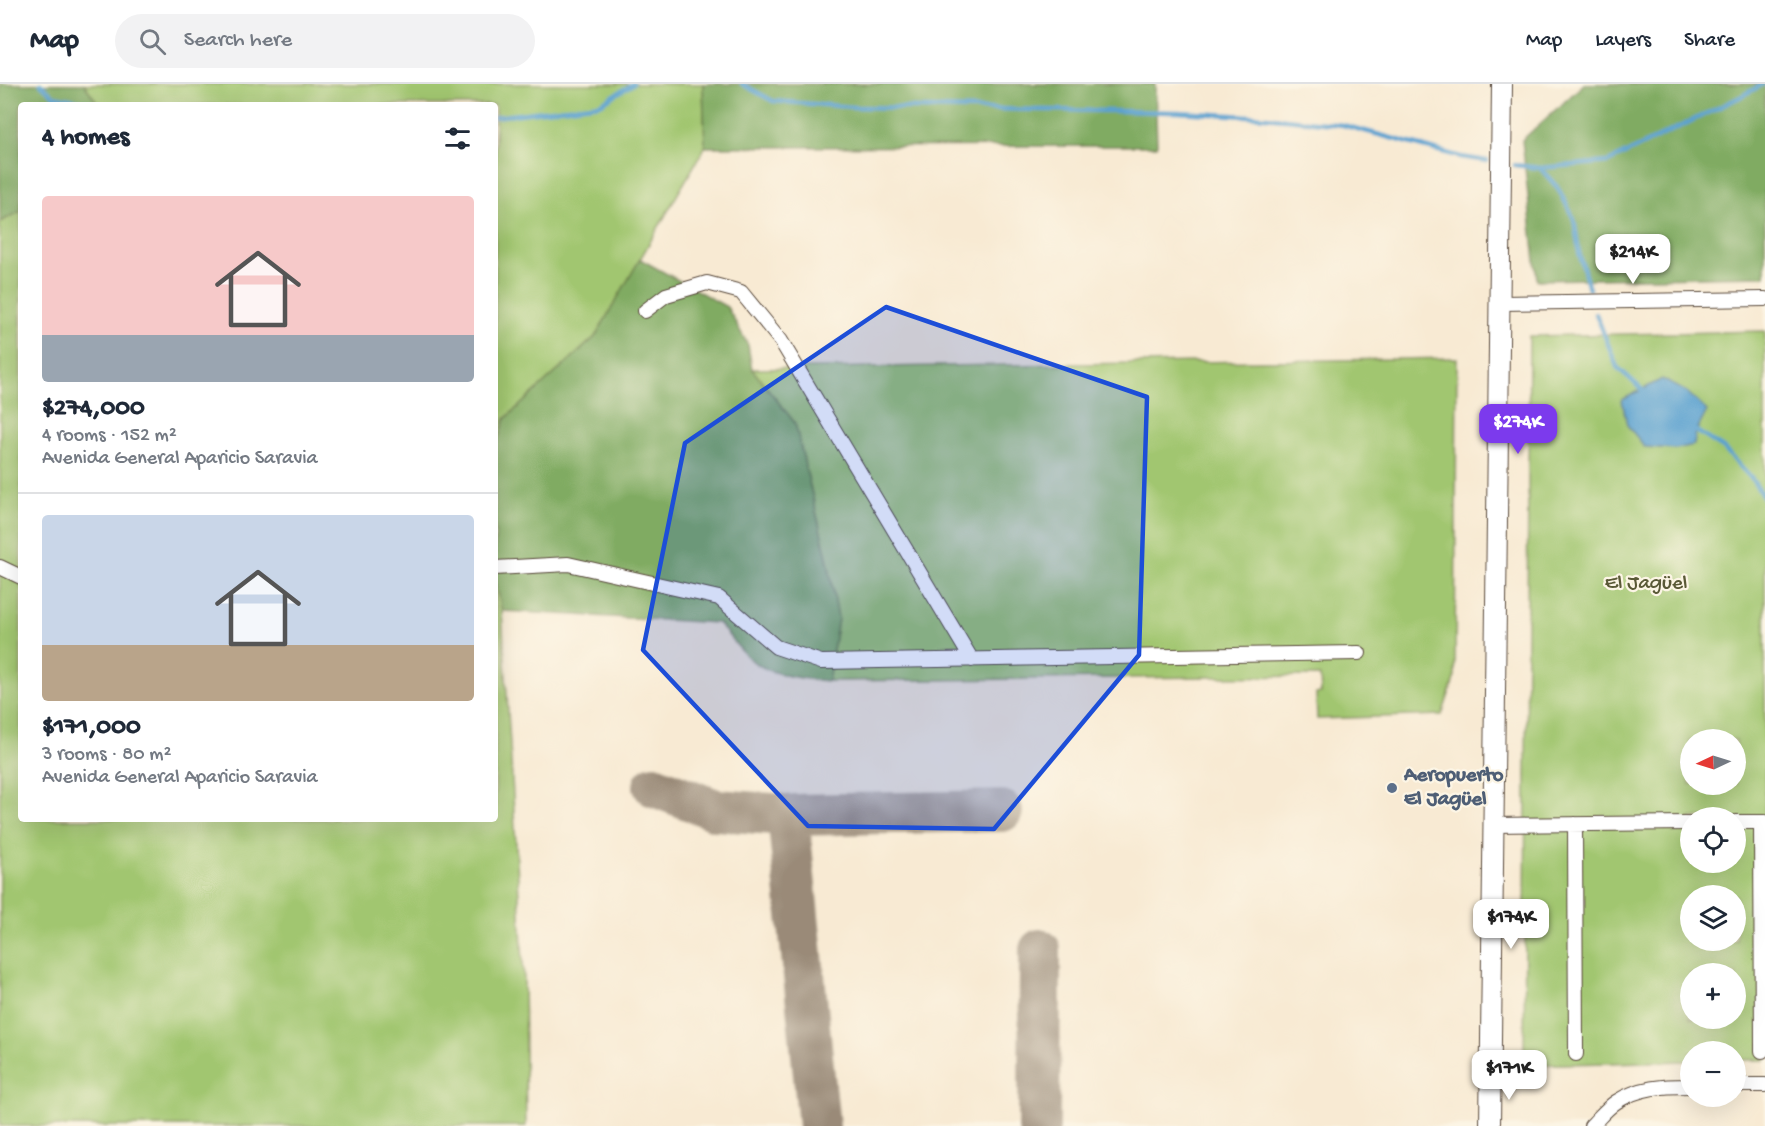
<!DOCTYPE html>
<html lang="en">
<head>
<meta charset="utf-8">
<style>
  :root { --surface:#fff; --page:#f2f2f3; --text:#1f2937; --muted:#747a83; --line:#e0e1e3; --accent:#7c3aed }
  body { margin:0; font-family:"Gochi Hand",sans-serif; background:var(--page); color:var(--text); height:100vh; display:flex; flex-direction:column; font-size:22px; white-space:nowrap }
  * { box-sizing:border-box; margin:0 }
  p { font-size:20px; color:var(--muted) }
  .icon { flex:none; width:33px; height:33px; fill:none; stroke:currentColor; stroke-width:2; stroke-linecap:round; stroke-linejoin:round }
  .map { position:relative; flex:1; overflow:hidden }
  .details { position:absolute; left:18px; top:18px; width:480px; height:720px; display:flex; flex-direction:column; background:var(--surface); border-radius:6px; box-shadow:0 6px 24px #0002 }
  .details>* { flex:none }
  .needle { width:39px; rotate:266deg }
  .fabs { position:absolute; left:1680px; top:645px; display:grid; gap:12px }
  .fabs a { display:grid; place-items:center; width:66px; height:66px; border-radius:50%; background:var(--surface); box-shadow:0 6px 24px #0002; font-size:30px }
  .price { position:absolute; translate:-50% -51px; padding:0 14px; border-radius:12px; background:#fff; color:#222; font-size:20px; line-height:39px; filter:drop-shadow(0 2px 3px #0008) }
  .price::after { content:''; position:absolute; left:50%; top:36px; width:18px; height:14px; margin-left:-9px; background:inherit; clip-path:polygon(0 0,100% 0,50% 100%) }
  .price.selected { background:var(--accent); color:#fff }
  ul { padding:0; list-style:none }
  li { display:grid; align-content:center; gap:12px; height:318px; padding:0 24px }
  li+li { border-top:2px solid var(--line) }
  li span { display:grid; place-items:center; height:186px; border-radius:6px; color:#555 }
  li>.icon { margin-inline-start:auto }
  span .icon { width:108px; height:108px; fill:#fffc; stroke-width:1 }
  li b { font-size:26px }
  h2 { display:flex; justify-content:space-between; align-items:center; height:72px; padding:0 24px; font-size:26px }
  header { display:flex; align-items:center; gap:36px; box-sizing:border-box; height:84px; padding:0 30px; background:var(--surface); border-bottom:2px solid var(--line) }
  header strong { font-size:28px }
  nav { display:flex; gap:33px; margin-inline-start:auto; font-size:21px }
  .search { width:420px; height:54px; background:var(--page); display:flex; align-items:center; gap:15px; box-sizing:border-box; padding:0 21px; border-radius:33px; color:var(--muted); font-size:22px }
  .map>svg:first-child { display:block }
  .green { fill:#a1c670; stroke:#6e7847; stroke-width:1.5; fill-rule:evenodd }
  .forest { fill:#80ab62; stroke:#5e6a40; stroke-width:1.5 }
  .water { fill:#5aa1d0; stroke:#4a6677; stroke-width:1.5 }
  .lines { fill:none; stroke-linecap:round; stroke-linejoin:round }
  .stream { stroke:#5aa1d0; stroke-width:4.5 }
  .taxiway { stroke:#9a8a78; stroke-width:42 }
  .street-casing { stroke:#574739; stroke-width:16 }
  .secondary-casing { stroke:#574739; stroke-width:22 }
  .street { stroke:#fff; stroke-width:14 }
  .secondary { stroke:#fff; stroke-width:20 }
  .marked { fill:#1d4ed8; fill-opacity:0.2; stroke:#1d4ed8; stroke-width:4.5; stroke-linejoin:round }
  .service-dot { fill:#5c6f8a; stroke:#fcf5e5; stroke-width:2 }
  .labels { text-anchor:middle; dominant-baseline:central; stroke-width:4.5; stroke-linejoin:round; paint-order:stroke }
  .park-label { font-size:21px; fill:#5a5937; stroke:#fcf5e5 }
  .service-label { font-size:21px; font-weight:bold; fill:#4e5e75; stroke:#fcf5e5; text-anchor:start }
</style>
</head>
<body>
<header>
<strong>Map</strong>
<div class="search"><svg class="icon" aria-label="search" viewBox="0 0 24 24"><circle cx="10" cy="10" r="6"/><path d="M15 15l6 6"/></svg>Search here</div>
<nav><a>Map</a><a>Layers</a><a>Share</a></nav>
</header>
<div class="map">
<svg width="1765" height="1042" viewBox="0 0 1765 1042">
  <rect width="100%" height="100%" fill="#fcf5e5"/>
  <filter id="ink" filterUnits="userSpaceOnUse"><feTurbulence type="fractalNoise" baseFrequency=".0167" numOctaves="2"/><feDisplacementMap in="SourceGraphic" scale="12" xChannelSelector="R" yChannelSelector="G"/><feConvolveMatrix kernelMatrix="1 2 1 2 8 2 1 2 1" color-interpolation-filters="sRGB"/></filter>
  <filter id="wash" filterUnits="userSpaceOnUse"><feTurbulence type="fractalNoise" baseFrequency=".008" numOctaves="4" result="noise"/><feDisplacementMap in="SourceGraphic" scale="24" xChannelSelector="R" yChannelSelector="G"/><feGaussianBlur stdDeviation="1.35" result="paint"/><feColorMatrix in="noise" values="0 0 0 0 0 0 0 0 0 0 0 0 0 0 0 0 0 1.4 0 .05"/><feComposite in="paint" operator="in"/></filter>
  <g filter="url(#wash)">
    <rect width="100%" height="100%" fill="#f8ead3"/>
    <!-- green -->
    <path class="green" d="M84,0H703L705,63L595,253L505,335L495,366V21H99Z
      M21,127V735H495V493L502,527L524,895L526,1042H0V138Z
      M1765,247V976H1736V968H1690V977L1524,981L1529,252ZM1690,656H1736V700H1690ZM1690,734H1736V778H1690ZM1690,812H1736V856H1690ZM1690,890H1736V934H1690Z
      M1457,274L1455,592L1442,631L1317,635L1316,610L1321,609L1320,592L828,597L838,534L828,478L795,339L752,285Z"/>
    <!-- forest -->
    <path class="forest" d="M0,0H84L99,21H21V127L0,138Z
      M703,0H1155L1157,62L705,63Z
      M1584,0H1765V192L1537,196L1522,56Z
      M640,175L727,223L748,261L752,285L795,339L828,478L838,534L828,597C809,596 779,592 762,583C744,574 731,553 718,539L502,527L495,493V366L505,335L595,253Z"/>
    <!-- water -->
    <path class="water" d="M1662,295L1687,308L1707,327L1696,348L1694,361L1676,365L1645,363L1627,341L1622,316Z"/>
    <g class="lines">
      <!-- stream -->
      <path class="stream" d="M41,0L54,12L100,21
        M742,0L773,17L853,23L1178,28L1266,33L1343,41L1461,73L1487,77
        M495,33L600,20L633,0
        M1515,81L1540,84L1608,78L1742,12L1763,0
        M1540,84L1558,104L1574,135L1579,168L1589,205
        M1596,230L1617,283L1648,311
        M1693,345L1723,364L1751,394L1765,415"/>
      <!-- taxiway -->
      <path class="taxiway" d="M654,702L716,726L788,731L1002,727
        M788,731L819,1042
        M1039,1042L1040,866"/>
    </g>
  </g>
  <g filter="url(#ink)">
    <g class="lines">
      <defs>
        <path id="street" d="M1501,219L1765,215
          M645,227L666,211L707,199L741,208L781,257L972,576
          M0,483L21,493
          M495,484L568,480L719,514L776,563L821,578L1359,569
          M1736,738H1765
          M1761,738L1762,967
          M1575,740L1576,970
          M1493,741L1690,739
          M1736,1001H1765
          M1591,1042C1599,1034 1607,1024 1616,1018C1639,1003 1663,1002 1690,1002"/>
        <path id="secondary" d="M1490,1042L1502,0"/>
      </defs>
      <!-- street casing -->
      <use href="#street" class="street-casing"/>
      <!-- secondary casing -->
      <use href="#secondary" class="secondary-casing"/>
      <!-- street -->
      <use href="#street" class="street"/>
      <!-- secondary -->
      <use href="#secondary" class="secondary"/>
    </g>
  </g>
  <!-- marked area -->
  <path class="marked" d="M886,223L1147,313L1139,571L994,745L808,742L643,566L685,359Z"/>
  <!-- markers -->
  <circle class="service-dot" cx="1392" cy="704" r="6"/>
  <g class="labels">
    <!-- park labels -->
    <g class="park-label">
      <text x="1646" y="500">El Jagüel</text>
    </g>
    <!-- service labels -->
    <g class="service-label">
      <text x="1404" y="692">Aeropuerto<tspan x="1404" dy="24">El Jagüel</tspan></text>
    </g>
  </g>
</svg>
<div class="fabs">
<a><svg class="needle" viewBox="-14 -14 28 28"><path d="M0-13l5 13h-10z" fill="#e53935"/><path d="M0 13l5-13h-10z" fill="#747a83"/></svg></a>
<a><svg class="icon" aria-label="locate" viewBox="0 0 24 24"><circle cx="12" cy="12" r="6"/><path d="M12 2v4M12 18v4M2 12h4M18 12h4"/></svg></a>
<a><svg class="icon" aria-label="layers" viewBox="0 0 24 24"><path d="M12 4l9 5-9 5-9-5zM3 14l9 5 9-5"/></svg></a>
<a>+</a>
<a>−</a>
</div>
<b class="price" style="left:1633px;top:201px">$214K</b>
<b class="price selected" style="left:1518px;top:371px">$274K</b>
<b class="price" style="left:1511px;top:866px">$174K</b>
<b class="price" style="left:1509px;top:1017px">$171K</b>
<section class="details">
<h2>4 homes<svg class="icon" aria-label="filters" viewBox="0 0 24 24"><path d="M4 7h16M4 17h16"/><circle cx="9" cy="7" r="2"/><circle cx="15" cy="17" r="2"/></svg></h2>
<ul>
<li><span style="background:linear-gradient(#f6c9c9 75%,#9aa5b1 0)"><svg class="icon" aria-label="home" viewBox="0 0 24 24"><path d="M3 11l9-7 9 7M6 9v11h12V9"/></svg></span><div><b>$274,000</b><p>4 rooms · 152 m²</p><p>Avenida General Aparicio Saravia</p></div></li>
<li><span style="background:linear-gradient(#c9d6e8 70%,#b9a48a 0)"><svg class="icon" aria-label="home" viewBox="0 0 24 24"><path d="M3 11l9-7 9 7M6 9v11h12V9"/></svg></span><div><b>$171,000</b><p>3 rooms · 80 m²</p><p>Avenida General Aparicio Saravia</p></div></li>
</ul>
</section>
</div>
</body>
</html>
